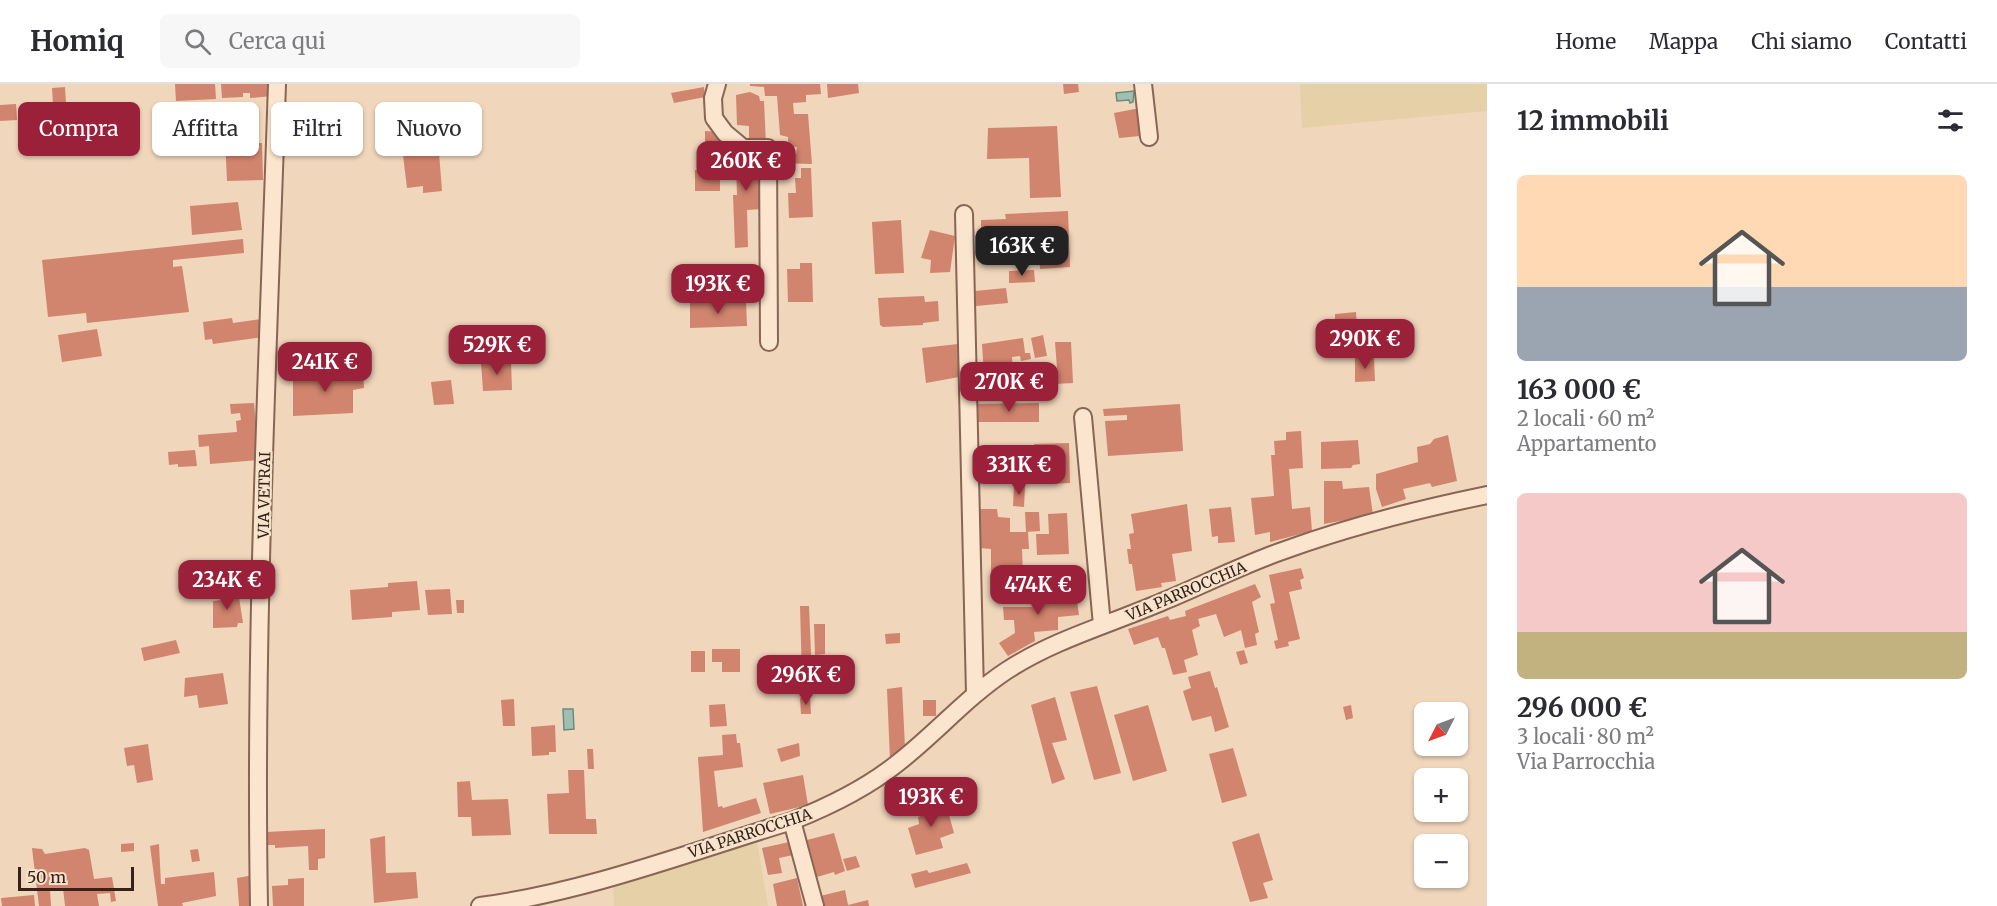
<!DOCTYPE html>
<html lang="it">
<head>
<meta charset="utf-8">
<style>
  :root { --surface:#fff; --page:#f7f7f7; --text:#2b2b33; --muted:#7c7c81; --line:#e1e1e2; --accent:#9a2139 }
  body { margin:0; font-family:Merriweather,serif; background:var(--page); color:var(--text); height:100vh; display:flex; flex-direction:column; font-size:22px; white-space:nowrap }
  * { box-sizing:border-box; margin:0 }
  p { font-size:20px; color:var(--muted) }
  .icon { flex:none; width:33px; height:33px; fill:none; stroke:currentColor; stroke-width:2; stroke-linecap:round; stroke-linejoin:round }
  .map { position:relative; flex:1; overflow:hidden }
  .panel { display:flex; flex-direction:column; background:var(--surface); width:510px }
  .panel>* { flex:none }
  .top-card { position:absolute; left:18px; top:18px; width:570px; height:54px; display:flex; gap:12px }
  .needle { width:39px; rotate:228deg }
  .controls { position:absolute; left:1414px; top:618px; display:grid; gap:12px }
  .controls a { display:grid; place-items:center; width:54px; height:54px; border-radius:9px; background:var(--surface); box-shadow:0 2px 4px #0004; font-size:30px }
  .scale { position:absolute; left:18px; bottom:15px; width:116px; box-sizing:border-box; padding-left:6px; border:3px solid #36221a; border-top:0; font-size:16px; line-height:21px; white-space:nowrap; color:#36221a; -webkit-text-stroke:4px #f7e2cb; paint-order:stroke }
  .price { position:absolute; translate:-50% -51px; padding:0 14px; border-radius:12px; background:var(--accent); color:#fff; font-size:20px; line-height:39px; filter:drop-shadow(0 2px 3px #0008) }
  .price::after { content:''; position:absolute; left:50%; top:36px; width:18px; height:14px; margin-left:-9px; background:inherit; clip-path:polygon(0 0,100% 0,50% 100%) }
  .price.selected { background:#222; color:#fff }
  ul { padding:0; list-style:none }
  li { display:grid; align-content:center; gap:12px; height:318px; padding:0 30px }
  li span { display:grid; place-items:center; height:186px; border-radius:9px; color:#555 }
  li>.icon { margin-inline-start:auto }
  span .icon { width:108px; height:108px; fill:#fffc; stroke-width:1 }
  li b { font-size:26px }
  h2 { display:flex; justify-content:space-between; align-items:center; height:72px; padding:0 30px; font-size:26px }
  .tag { padding:0 21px; border-radius:9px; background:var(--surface); box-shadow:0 2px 4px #0004; font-size:21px; line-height:54px }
  .tag.selected { background:var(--accent); color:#fff }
  header { display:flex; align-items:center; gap:36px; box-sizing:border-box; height:84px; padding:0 30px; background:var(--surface); border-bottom:2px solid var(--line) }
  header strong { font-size:28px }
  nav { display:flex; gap:33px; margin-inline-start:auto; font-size:21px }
  .search { width:420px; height:54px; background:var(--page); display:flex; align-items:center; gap:15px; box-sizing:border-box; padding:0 21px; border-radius:9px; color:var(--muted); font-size:22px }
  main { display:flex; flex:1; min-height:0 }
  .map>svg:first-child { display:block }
  .farmland { fill:#e6d0a8 }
  .water { fill:#9fc0b0; stroke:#678e7d; stroke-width:1.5 }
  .building { fill:#d1846e }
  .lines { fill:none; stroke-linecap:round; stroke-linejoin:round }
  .street-casing { stroke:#886554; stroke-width:20 }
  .street { stroke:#fbe5ce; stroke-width:16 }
  .labels { text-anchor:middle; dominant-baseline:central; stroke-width:4.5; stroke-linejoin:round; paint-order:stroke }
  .street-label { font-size:15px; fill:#36221a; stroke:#f7e2cb }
</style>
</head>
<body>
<header>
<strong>Homiq</strong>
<div class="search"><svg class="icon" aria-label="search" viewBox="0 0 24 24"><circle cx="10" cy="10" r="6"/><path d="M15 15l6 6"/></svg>Cerca qui</div>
<nav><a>Home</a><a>Mappa</a><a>Chi siamo</a><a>Contatti</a></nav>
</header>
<main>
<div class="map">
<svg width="1487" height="822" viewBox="0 0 1487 822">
  <rect width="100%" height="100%" fill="#f0d6bb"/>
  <!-- farmland -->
  <path class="farmland" d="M1300,0H1487V27L1302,44Z
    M757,758L768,822H614L613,800Z"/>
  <!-- water -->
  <path class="water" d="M1134,7L1133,18L1130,19L1129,16L1117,17L1116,9Z
    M563,625H573L574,645L564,646Z"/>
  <!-- building -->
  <path class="building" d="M175,0H215L216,15L176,17Z
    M221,0H272V12L250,14V9H243V13L222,14Z
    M750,0H820L821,10L806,11V18L793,19L794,30H808L812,80L776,79L775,69L796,70L797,63L788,62V53L780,51L777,12H765L764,3L750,2Z
    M827,0H858L859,9L828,14Z
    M1063,0H1078L1079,8L1064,10Z
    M65,3L66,20L53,21L52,4Z
    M704,3L705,13L674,19L671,9Z
    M750,8L759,12L760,17H764L766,61L749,59V42L737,41L736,11Z
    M16,20L17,36L0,37V21Z
    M1140,24L1143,47L1139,48L1140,52L1119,54L1114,29Z
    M1057,42L1061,113L1030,114L1029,74L987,75L988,44Z
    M705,47L720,48V107H695V86H705Z
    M252,53L253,59H262L263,96L227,97L225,54Z
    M760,67L762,125L747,126L748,163L735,164L733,111H737L736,83H729V68Z
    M439,69L442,107L423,109V102L407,104L403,71Z
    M801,84H811L813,133L789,134L788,109H796L795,94H801Z
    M238,118L242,146L192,151L190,122Z
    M1068,127L1070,183L1040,185L1038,143L981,145V136L1006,135L1005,130Z
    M901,136L904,189L875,190L872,138Z
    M930,146L955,152L950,188L930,189L931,176L921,174Z
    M243,155L244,169L173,176V183L182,182L189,228L87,239L86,229L48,233L42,176Z
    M800,179H812L813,218H788L787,185H800Z
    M1034,186L1035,198L1009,199V187Z
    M1006,204L1008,219L976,222L975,207Z
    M924,212L925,218L938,217L939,237L923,239V241L883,243L880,241L878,214Z
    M746,218L747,242L690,244V219Z
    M1356,228L1357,243H1360L1361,255L1325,258L1323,236L1335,235V230Z
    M232,234L233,239L262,235L264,253L213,260L212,255L205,256L203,238Z
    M97,245L102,272L62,278L58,251Z
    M1043,251L1047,272L1035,274L1031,254Z
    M1023,254L1025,269H1030L1031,275L1021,277L1020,272L1012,273L1013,288L984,291L982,260Z
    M1055,258H1071L1073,299L1020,302L1019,286L1057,284Z
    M958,260L959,293L926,299L922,264Z
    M1355,274H1374L1375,297L1355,298Z
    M511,277L512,306L483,307L481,278Z
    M346,288L347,290L363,289L364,304L353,306V329L293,332V291Z
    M451,296L454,320L434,321L431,298Z
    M254,319L259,376L210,380L209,362L199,363L198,351L237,348L236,337L241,336L240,329L231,330L230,320Z
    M1039,319V338H978V320Z
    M1180,320L1183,367L1108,372L1105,337L1127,336V331L1104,332L1103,325Z
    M1301,347L1303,384L1289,385L1292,425L1310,423L1312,447L1270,458V448L1255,451L1251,414L1274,412L1271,371H1275L1274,357L1286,356V348Z
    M1448,351L1457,397L1432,403L1430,399L1403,405L1406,415L1382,423L1376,405V390L1418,378L1417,363L1430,360L1434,355Z
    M1358,356L1360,380L1353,381L1351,384L1321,385V358Z
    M1069,359L1070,399L1051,400V378H1034V360Z
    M195,366L197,382L178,383V380L169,381L168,368Z
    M1324,397H1342L1343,405L1369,403L1373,431L1324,440Z
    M1014,401L1025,402L1024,423L1013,422Z
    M1187,420L1192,467L1172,470L1176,497L1161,499L1162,503L1136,507L1132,480H1129L1127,465H1131L1129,450L1134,449L1131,430Z
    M1231,423L1235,458L1218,459V452L1212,453L1209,425Z
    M980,425H997L998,433L1010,434V448H1028L1029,465H1022L1023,493L991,494V465L980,464Z
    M1025,428H1039L1040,447L1026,448Z
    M1067,429L1069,470L1037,471L1036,450H1049L1048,430Z
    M1301,484L1304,494L1300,496L1302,505L1289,508L1300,555L1288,558L1289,562L1276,565L1274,557L1278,556L1270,520L1275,519L1269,491Z
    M1053,496V512L1076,510L1079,531L1058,533V546L1034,548L1035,557L1008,572L999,559L1015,549L1014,536H1004L1003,523H1037L1034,498Z
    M417,497L420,526L392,528V533L352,536L350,506L388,503V499Z
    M1255,500L1261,513L1252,518L1259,548L1255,550L1257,561L1245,564L1241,546L1224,553L1216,530L1198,535L1200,542L1192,546L1198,571L1184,576L1187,588L1173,591L1165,564H1162L1158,553L1134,561L1128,545L1168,532L1170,536L1186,532L1185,527Z
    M450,505L452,530L428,531L425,506Z
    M238,507L243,539H238L237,543L213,544V517L223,516V509Z
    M456,516H464V529H457Z
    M800,522H809L812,592L802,593Z
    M814,540H825V570L815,571Z
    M900,549V559L886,560L885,550Z
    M176,556L180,569L144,577L141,564Z
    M712,565H740V588H722V578H712Z
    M1244,566L1248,579L1240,581L1236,568Z
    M691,567H705V588H691Z
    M1210,587L1215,604L1217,603L1229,643L1215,648L1211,632L1192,637L1183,607L1191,604L1188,593Z
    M223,589L228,620L199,624L197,611L184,613L185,594Z
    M1097,602L1121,689L1094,696L1070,608Z
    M902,603L905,663L890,676L887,605Z
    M810,613L811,630H801L800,614Z
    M1055,613L1067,656L1052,659L1065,695L1052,700L1031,621Z
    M514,615L515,642H503L501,616Z
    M923,616H936V632H923Z
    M725,620L727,642L710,643L709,621Z
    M1148,621L1167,687L1133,697L1114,631Z
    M1351,621L1353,634L1346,636L1343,623Z
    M555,641L556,668H549V671L532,672L531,643Z
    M736,650L737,659H740L743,683L714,687L718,723L722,722L723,724L756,714L761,729L703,748L698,673L723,671L722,651Z
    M799,659L800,672L781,678L777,665Z
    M148,660L153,696L137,699L134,681L127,682L124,664Z
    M1233,664L1247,712L1222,719L1209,670Z
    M587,665H593L594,685H588Z
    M568,686H584L586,735H596L597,750H549L547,710L569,709Z
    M803,691L808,721L770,730L763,699Z
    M470,697L472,716L508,715L511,751L472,752L471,733H458L457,698Z
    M944,713L954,749L940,754L943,764L916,771L908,744L919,740L918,733L923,731L921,724L934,721L933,717Z
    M325,745V774L318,775V786H309L308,762L275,764V761H266V748Z
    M834,749L845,787L835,791L834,788L817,793L807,756Z
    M1259,749L1273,796L1263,799L1268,814L1250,818L1232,758Z
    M385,752L386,789L416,788L418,814L374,819L370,755Z
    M794,757L798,770L779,774L782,789L768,791L762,764Z
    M134,759V767L121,768V760Z
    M159,760L161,800H165V794L214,788L216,812L182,819L183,822H158L150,762Z
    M32,764L42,765L45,770L85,764L89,766L94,795L112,793L116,817L111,818L110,809L97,810L99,822H65L63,804L50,806L51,822H39Z
    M198,765L200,777L192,778L190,766Z
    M856,772L860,783L847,787L843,775Z
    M967,779L971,789L915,804L911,790L927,786L929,789Z
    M254,791L255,822H239L237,794Z
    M304,794V822H273L272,802L288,801V795Z
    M797,794L803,822H777L773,800Z
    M845,806L848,821L868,816L869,822H823L820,812Z
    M34,811L35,822H2L1,814Z"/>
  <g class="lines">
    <defs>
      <path id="street" d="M717,0L713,14L714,34L725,49L743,64H768L769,258
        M1143,0L1149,53
        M964,130L975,610
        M1083,333L1102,541
        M792,737L815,822
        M259,822C254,548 268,274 277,0
        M480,822C586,808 690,768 792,737C830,722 867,704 899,678C936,649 967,613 1006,587C1055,555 1111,540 1164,517C1205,500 1244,480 1285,466C1351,442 1419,425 1487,411"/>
    </defs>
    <!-- street casing -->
    <use href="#street" class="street-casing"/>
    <!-- street -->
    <use href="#street" class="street"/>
  </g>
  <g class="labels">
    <!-- street labels -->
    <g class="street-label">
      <text transform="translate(264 411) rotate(-89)">VIA VETRAI</text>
      <text transform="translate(1186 507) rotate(-23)">VIA PARROCCHIA</text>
      <text transform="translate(750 749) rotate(-18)">VIA PARROCCHIA</text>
    </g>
  </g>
</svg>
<div class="controls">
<a><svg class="needle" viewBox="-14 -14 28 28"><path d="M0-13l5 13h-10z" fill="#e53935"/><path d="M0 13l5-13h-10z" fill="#7c7c81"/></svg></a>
<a>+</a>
<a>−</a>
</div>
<div class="scale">50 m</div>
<b class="price" style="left:746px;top:108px">260K €</b>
<b class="price selected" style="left:1022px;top:193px">163K €</b>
<b class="price" style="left:718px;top:231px">193K €</b>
<b class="price" style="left:1365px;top:286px">290K €</b>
<b class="price" style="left:497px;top:292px">529K €</b>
<b class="price" style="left:325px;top:309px">241K €</b>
<b class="price" style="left:1009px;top:329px">270K €</b>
<b class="price" style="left:1019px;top:412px">331K €</b>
<b class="price" style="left:227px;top:527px">234K €</b>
<b class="price" style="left:1038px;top:532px">474K €</b>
<b class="price" style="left:806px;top:622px">296K €</b>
<b class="price" style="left:931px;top:744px">193K €</b>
<div class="top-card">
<a class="tag selected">Compra</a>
<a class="tag">Affitta</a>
<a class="tag">Filtri</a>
<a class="tag">Nuovo</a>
</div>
</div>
<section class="panel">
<h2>12 immobili<svg class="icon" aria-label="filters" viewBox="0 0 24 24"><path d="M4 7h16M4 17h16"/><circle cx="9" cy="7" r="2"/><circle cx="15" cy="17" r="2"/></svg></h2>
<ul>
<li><span style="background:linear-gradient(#ffd9b3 60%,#9aa5b1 0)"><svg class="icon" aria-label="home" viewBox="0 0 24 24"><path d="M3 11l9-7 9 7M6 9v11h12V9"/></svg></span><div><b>163 000 €</b><p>2 locali · 60 m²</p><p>Appartamento</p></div></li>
<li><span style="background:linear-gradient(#f6c9c9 75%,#c2b280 0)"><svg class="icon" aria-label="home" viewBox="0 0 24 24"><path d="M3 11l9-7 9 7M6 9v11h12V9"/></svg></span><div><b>296 000 €</b><p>3 locali · 80 m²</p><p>Via Parrocchia</p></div></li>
</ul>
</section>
</main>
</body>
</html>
